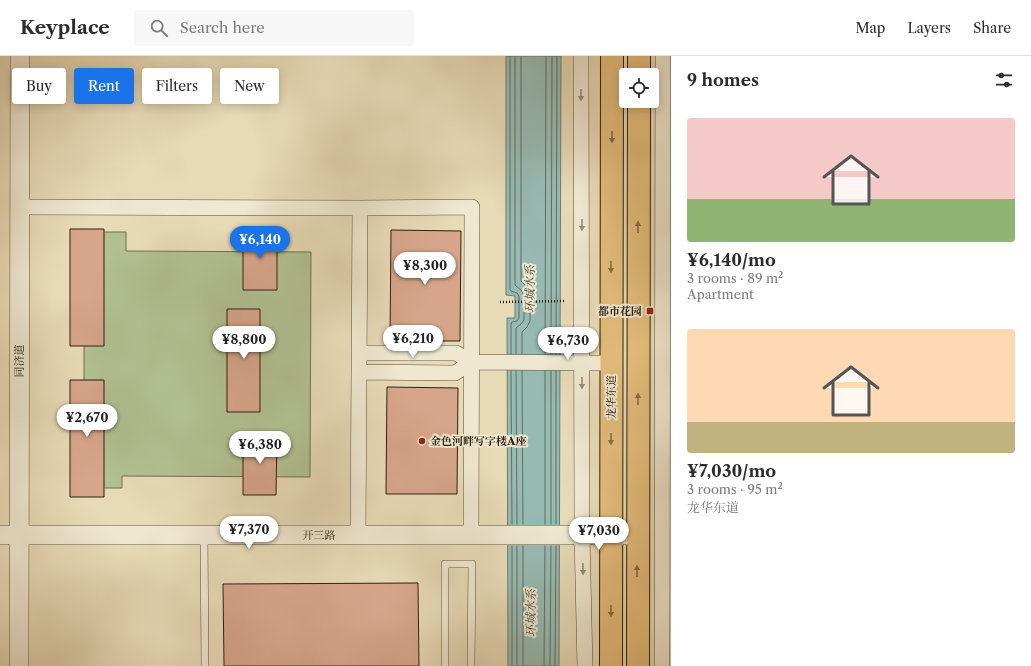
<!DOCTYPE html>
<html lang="en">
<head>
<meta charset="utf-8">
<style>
  :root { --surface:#fff; --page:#f7f7f7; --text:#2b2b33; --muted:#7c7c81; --line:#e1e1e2; --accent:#1a73e8 }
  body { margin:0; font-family:"Libre Caslon Text","Noto Serif SC",serif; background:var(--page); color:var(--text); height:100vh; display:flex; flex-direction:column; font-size:15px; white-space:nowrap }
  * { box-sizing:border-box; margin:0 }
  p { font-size:13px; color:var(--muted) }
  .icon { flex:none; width:22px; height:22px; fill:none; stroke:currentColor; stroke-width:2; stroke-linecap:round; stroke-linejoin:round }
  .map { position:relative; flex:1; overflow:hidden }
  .side { display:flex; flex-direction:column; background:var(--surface); width:360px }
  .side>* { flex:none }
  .top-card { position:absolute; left:12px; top:12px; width:380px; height:36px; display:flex; gap:8px }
  .tools { position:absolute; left:619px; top:12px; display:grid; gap:8px }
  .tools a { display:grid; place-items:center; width:40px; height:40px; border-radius:4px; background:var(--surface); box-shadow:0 2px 10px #0003; font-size:20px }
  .price { position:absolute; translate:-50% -34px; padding:0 9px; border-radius:14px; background:#fff; color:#222; font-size:13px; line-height:26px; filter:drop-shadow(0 1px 2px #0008) }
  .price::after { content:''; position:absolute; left:50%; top:24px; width:12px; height:9px; margin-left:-6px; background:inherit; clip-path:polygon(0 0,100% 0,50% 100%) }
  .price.active { background:var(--accent); color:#fff }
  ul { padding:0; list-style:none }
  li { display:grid; align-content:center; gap:8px; height:212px; padding:0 16px }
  li span { display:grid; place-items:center; height:124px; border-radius:4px; color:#555 }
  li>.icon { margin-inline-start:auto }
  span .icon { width:72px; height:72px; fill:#fffc; stroke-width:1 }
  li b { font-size:17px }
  h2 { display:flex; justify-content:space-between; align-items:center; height:48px; padding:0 16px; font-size:17px }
  .tag { padding:0 14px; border-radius:4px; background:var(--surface); box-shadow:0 2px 10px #0003; font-size:14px; line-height:36px }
  .tag.active { background:var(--accent); color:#fff }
  header { display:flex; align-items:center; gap:24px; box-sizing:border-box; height:56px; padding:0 20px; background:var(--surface); border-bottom:1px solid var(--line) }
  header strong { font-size:19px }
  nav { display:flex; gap:22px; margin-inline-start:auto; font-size:14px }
  .search { width:280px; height:36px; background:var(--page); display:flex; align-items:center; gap:10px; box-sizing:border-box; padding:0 14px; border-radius:4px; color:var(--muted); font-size:15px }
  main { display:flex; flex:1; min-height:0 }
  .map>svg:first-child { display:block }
  .green { fill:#b1c091; stroke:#6f7050 }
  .water { fill:#97bab3; stroke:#6d7c71 }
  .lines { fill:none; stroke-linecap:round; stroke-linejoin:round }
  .shore { stroke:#626d61; stroke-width:1 }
  .building { fill:#d7a58b; stroke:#2d200f }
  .service-casing { stroke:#5c4e39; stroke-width:8 }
  .minor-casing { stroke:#5c4e39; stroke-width:16 }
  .tertiary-casing { stroke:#5c4e39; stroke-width:20 }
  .primary-casing { stroke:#2d200f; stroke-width:24 }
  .path { stroke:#2d200f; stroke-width:2.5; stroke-dasharray:1 2; stroke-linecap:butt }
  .service { stroke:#efe7d0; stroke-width:7 }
  .minor { stroke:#efe7d0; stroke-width:15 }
  .tertiary { stroke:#efe7d0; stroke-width:19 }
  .primary { stroke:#e4bd7b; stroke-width:22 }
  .oneway { fill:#988d79 }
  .oneway2 { fill:#886e45 }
  .poi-dot { fill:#8f2418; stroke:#efe7d0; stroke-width:1.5 }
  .labels { text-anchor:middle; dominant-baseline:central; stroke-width:4; stroke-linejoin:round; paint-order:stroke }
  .poi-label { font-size:11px; font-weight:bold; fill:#2d200f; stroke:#efe7d0; text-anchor:end }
  .street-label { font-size:11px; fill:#2d200f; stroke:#efe7d0 }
  .water-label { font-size:12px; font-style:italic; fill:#4d4e40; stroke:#efe7d0 }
</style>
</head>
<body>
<header>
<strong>Keyplace</strong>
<div class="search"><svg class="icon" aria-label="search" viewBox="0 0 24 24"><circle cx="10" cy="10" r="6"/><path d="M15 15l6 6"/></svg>Search here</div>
<nav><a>Map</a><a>Layers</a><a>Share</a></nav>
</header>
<main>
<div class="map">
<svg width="671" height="610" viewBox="0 0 671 610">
  <rect width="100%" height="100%" fill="#e7dab6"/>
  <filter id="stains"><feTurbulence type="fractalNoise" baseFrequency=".005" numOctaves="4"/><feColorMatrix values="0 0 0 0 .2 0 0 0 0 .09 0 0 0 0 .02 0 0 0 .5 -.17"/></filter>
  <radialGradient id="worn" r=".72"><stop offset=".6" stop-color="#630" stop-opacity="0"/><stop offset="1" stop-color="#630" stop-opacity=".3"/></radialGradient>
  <!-- green -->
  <path class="green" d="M84,176H126V195L311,196L310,421L122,420V432H84Z"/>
  <!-- water -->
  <path class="water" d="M506,0H561L559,610H508L507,262H515V240L506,239Z"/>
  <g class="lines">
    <!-- shore -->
    <path class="shore" d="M510,0V234L511,235L517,237L519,240V262L517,265L512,266L511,268V298
      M515,0V229L522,235L524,241V264L521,268L516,272V298
      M521,0V225L528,232L530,241V265L527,271L522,276V298
      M545,298L546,0
      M551,298L552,0
      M556,298L557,0
      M511,315L512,468
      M516,315L517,468
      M522,315L523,468
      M545,468V315
      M551,468V315
      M556,468V315
      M512,490V610
      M517,490V610
      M523,490V610
      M544,610L545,490
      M550,610L551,490
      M555,610L556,490"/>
  </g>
  <!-- building -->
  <path class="building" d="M70,173H104V290H70Z
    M391,174L461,175L460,285H390Z
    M243,175H277V234H243Z
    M227,253H260V356H227Z
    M70,324H104V441H70Z
    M387,331L458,332L457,438H386Z
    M243,379H277L276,439H243Z
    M418,527L419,610H224L223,528Z"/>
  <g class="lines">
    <defs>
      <path id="service" d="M204,479L205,610
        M445,610V508H472L471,610"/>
      <path id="minor" d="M581,0L582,479L585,610
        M20,151L360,152L472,151L471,478
        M359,297H456L472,306L611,307
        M359,316L455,317L472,306
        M358,479L360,152
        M662,610L663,0"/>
      <path id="tertiary" d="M0,479H637
        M19,610L20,0"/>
      <path id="primary" d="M639,19V0
        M611,610L612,0
        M638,610L639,45"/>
    </defs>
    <!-- service casing -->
    <use href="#service" class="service-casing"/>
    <!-- minor casing -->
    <use href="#minor" class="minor-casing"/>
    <!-- tertiary casing -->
    <use href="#tertiary" class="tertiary-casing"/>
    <!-- primary casing -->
    <use href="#primary" class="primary-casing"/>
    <!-- path -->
    <path class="path" d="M500,246L564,245"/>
    <!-- service -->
    <use href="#service" class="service"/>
    <!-- minor -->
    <use href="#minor" class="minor"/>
    <!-- tertiary -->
    <use href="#tertiary" class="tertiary"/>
    <!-- primary -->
    <use href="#primary" class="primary"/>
  </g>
  <!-- one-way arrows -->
  <defs><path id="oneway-solid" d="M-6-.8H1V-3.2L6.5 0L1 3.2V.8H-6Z"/></defs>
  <g class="oneway">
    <use href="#oneway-solid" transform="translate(581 39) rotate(90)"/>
    <use href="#oneway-solid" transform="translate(582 169) rotate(90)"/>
    <use href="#oneway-solid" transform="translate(582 327) rotate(90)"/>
    <use href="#oneway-solid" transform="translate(583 513) rotate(89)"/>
  </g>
  <g class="oneway2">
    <use href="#oneway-solid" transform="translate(612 81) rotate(90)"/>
    <use href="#oneway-solid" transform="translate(638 171) rotate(-90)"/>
    <use href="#oneway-solid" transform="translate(611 211) rotate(90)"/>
    <use href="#oneway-solid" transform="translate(638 343) rotate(-90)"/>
    <use href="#oneway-solid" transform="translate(611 383) rotate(90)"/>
    <use href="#oneway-solid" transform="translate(637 515) rotate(-90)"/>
    <use href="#oneway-solid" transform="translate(611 555) rotate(90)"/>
  </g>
  <!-- markers -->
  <g class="poi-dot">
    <rect x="646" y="251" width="8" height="8" rx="2"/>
    <circle cx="422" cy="385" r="4"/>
  </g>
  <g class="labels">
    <!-- poi labels -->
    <g class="poi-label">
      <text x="642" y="255">都市花园</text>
      <text x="430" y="385" text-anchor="start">金色河畔写字楼A座</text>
    </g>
    <!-- street labels -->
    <g class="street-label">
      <text transform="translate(19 305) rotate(-90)">同济道</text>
      <text transform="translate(611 341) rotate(-90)">龙华东道</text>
      <text x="319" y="479">开三路</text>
    </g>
    <!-- water labels -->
    <g class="water-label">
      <text transform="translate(529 233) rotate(-90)">环城水系</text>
      <text transform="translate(530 557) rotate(-90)">环城水系</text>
    </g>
  </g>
  <rect width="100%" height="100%" filter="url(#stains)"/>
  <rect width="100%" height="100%" fill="url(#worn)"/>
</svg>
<div class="tools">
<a><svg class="icon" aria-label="locate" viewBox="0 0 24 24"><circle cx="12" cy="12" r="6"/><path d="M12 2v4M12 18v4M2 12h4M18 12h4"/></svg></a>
</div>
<b class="price active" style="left:260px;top:204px">¥6,140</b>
<b class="price" style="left:425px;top:230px">¥8,300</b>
<b class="price" style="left:413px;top:303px">¥6,210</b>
<b class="price" style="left:244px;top:304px">¥8,800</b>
<b class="price" style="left:568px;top:305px">¥6,730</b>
<b class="price" style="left:87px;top:382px">¥2,670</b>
<b class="price" style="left:260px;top:409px">¥6,380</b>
<b class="price" style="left:249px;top:494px">¥7,370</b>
<b class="price" style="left:599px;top:495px">¥7,030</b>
<div class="top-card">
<a class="tag">Buy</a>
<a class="tag active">Rent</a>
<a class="tag">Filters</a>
<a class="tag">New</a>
</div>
</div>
<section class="side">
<h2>9 homes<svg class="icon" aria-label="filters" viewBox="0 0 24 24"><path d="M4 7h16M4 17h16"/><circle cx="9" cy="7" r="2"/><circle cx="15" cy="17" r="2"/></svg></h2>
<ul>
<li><span style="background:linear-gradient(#f6c9c9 65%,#8fb573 0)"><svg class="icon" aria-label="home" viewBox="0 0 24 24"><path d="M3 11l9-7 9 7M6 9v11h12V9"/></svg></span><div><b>¥6,140/mo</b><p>3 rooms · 89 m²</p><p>Apartment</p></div></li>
<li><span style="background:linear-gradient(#ffd9b3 75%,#c2b280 0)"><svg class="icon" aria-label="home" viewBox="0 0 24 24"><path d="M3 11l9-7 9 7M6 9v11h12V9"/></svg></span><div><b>¥7,030/mo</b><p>3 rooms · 95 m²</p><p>龙华东道</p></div></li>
</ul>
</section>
</main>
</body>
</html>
